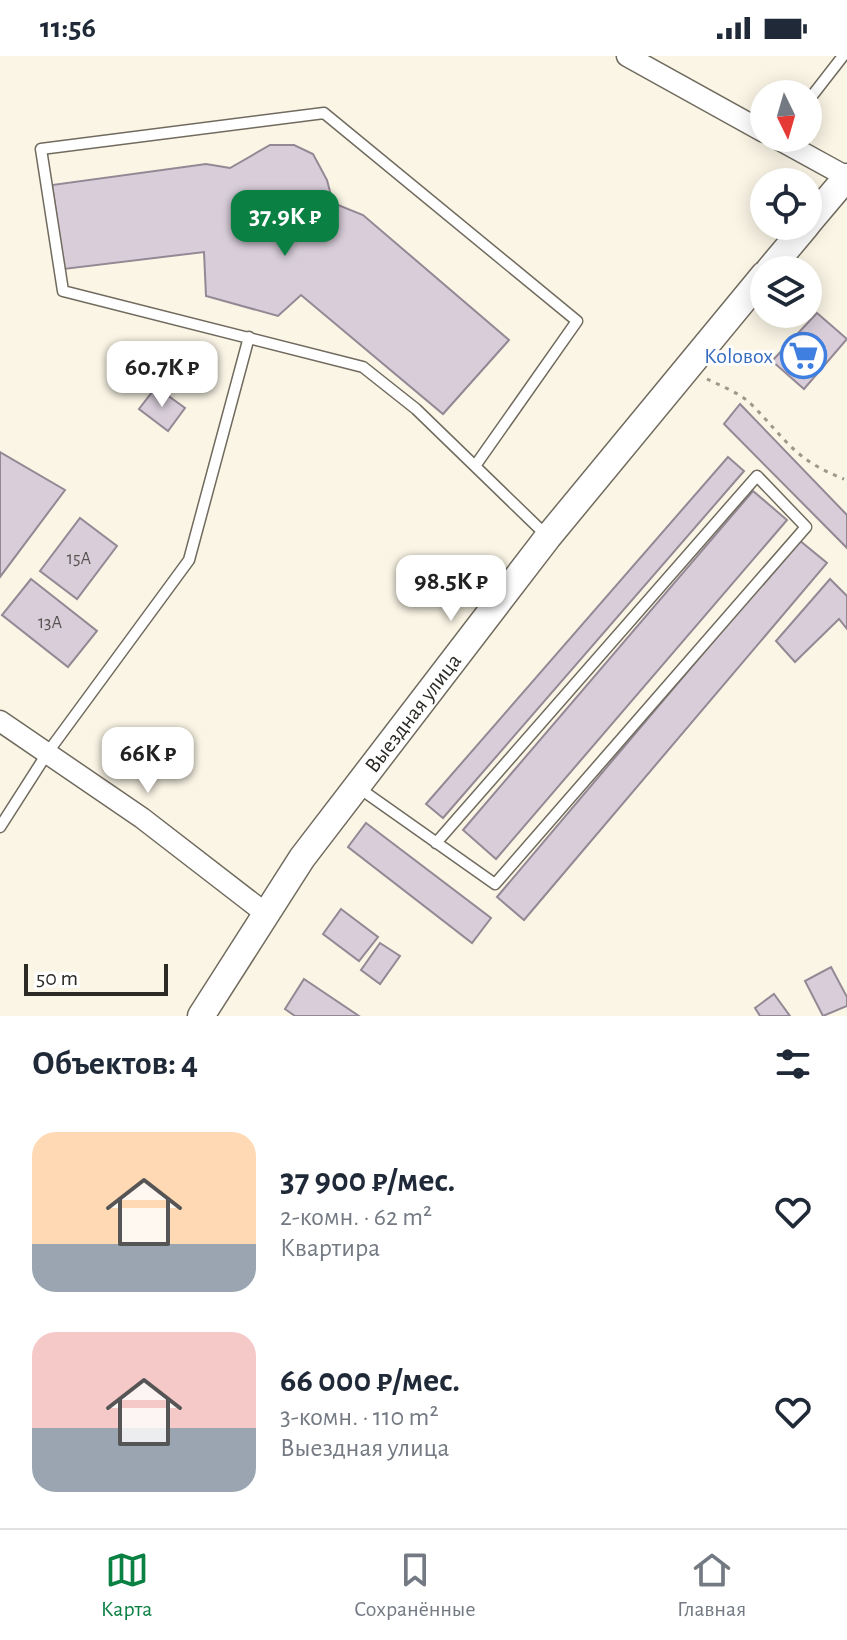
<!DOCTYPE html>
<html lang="ru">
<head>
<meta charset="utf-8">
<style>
  :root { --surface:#fff; --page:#f2f2f3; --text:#1f2937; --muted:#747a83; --line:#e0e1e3; --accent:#0b8043 }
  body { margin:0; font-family:"Alegreya Sans",sans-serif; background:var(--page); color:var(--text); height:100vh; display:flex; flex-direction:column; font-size:30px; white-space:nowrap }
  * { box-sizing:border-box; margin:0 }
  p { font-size:26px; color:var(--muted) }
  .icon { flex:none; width:44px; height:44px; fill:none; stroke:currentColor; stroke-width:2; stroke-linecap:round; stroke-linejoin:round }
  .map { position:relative; height:960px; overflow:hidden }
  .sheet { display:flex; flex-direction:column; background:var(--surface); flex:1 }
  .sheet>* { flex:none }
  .needle { width:52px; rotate:175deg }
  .fabs { position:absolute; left:750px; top:24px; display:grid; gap:16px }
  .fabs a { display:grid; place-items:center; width:72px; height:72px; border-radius:50%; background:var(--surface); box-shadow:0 4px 20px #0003; font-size:40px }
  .scale { position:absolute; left:24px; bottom:20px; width:144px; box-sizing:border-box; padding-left:8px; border:4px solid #2c2a24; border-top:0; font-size:22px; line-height:28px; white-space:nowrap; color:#2c2a24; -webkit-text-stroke:6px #fff; paint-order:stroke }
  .price { position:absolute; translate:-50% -68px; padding:0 18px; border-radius:16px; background:#fff; color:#222; font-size:26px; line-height:52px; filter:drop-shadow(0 2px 4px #0008) }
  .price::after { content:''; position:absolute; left:50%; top:48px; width:24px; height:18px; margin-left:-12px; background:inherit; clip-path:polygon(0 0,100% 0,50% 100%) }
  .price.current { background:var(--accent); color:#fff }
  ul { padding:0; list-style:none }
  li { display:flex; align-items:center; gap:24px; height:200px; padding:0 32px }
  li span { display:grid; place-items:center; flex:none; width:224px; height:160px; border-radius:24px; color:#555 }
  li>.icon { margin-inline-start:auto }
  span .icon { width:96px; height:96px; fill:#fffc; stroke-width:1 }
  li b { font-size:34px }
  h2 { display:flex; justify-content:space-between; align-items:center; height:96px; padding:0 32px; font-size:34px }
  .status { display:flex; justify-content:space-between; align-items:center; height:56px; padding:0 40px; background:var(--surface); direction:ltr }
  .status svg { height:22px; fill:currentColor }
  .menu { display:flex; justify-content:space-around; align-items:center; height:112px; border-top:2px solid var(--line); background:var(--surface); font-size:22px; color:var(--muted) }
  .menu a { display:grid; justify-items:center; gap:4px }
  .menu .current { color:var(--accent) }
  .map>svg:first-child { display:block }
  .building { fill:#d8cdd9; stroke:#938894; stroke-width:2 }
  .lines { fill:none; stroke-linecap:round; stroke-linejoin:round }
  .service-casing { stroke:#706b5e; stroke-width:13 }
  .minor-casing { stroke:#706b5e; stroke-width:23 }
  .tertiary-casing { stroke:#706b5e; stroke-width:29 }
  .path { stroke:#9b988c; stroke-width:3; stroke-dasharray:4 6; stroke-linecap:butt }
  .service { stroke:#fff; stroke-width:10 }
  .minor { stroke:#fff; stroke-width:20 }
  .tertiary { stroke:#fff; stroke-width:26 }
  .labels { text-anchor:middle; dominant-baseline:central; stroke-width:6; stroke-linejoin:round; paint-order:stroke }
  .number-label { font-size:18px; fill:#575351 }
  .shop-label { font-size:22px; fill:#366cbe; stroke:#fff; text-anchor:end }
  .street-label { font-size:22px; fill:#2c2a24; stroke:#fff }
</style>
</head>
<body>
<div class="status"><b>11:56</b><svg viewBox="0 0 49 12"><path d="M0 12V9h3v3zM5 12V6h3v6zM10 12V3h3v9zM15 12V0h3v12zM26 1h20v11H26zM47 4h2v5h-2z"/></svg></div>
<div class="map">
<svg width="847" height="960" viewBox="0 0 847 960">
  <rect width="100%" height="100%" fill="#faf5e5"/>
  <!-- building -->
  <path class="building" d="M270,89H294L313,98L327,124L333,147L363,159L509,284L443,358L301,239L278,260L206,240L204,196L64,213L52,129L206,108L230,112Z
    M817,257L847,283L804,333L772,305Z
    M156,331L185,352L168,375L139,353Z
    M740,348L847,459V492L724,368Z
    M0,396L65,434L0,521Z
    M728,401L744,415L443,762L426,748Z
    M753,435L787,464L496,803L463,774Z
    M80,462L117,490L77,543L40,515Z
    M799,484L827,507L524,864L497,841Z
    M31,523L97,575L68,611L2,559Z
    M830,523L847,540V573L839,563L795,606L776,585Z
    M366,767L491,862L472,887L348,791Z
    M341,853L378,881L359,905L323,878Z
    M380,887L400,900L380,928L361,914Z
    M831,911L847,941V950L823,960L805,925Z
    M304,923L359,960H295L285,953Z
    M774,938L790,960H760L755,952Z"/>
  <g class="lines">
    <defs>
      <path id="service" d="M808,45L843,0
        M475,410L577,265L324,57L41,93L63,235L363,311L416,353L547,480
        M359,732L495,828L806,471L757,420L436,787
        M0,771L48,696L189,504L249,281"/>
      <path id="minor" d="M627,0L764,76
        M776,82L847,121
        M0,665L142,762L265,857"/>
      <g id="tertiary">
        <path d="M808,167L847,121"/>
        <path d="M769,214L806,170"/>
        <path id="s1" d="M201,960L302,802L548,481L764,219"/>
      </g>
    </defs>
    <!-- service casing -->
    <use href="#service" class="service-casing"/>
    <!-- minor casing -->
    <use href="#minor" class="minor-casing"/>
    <!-- tertiary casing -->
    <use href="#tertiary" class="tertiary-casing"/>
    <!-- path -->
    <path class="path" d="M707,323C721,330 740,337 751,348C787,384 793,403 844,423"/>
    <!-- service -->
    <use href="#service" class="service"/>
    <!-- minor -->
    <use href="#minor" class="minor"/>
    <!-- tertiary -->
    <use href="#tertiary" class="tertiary"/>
  </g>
  <!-- icons -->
  <defs>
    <symbol id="supermarket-ring" viewBox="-11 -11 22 22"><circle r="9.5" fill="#fff" stroke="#3f7fe0" stroke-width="1.5"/><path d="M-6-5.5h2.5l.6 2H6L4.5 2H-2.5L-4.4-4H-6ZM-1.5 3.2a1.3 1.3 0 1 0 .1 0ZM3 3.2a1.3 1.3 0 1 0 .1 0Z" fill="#3f7fe0"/></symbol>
  </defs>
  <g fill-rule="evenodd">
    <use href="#supermarket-ring" x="778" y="274" width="51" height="51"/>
  </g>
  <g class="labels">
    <!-- number labels -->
    <g class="number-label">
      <text x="79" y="503">15А</text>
      <text x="50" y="567">13А</text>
    </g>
    <!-- shop labels -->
    <g class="shop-label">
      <text x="773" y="300">Kоlовох</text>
    </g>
    <!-- street labels -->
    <g class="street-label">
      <text stroke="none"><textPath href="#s1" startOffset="370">Выездная улица</textPath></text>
    </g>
  </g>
</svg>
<div class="fabs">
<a><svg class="needle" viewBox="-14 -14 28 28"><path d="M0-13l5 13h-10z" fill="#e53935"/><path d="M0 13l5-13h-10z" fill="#747a83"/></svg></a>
<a><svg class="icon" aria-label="locate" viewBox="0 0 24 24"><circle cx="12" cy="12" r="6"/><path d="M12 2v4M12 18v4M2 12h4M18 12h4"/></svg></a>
<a><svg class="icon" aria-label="layers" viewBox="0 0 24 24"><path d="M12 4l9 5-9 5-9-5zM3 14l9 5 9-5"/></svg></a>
</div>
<div class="scale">50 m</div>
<b class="price current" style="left:285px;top:202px">37.9K ₽</b>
<b class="price" style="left:162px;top:353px">60.7K ₽</b>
<b class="price" style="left:451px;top:567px">98.5K ₽</b>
<b class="price" style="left:148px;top:739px">66K ₽</b>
</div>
<section class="sheet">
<h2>Объектов: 4<svg class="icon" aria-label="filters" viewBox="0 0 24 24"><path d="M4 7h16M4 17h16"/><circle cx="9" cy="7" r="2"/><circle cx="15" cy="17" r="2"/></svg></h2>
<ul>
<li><span style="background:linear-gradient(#ffd9b3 70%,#9aa5b1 0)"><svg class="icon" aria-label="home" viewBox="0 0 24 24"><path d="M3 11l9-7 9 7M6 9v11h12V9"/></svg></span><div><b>37 900 ₽/мес.</b><p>2-комн. · 62 m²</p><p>Квартира</p></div><svg class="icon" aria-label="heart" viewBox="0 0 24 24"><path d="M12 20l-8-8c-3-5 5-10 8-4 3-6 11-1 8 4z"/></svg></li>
<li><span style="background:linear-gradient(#f6c9c9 60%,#9aa5b1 0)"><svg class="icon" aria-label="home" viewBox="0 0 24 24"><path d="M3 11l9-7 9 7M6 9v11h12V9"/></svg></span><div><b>66 000 ₽/мес.</b><p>3-комн. · 110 m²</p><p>Выездная улица</p></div><svg class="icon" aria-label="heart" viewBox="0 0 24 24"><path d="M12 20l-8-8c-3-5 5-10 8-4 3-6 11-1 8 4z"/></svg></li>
</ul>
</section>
<nav class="menu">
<a class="current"><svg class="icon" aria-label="map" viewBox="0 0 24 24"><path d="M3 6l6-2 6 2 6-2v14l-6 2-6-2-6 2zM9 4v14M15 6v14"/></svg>Карта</a>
<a><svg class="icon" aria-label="saved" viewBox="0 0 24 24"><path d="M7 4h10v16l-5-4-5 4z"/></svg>Сохранённые</a>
<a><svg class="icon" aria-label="home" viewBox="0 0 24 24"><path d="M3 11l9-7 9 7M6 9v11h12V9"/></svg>Главная</a>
</nav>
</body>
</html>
